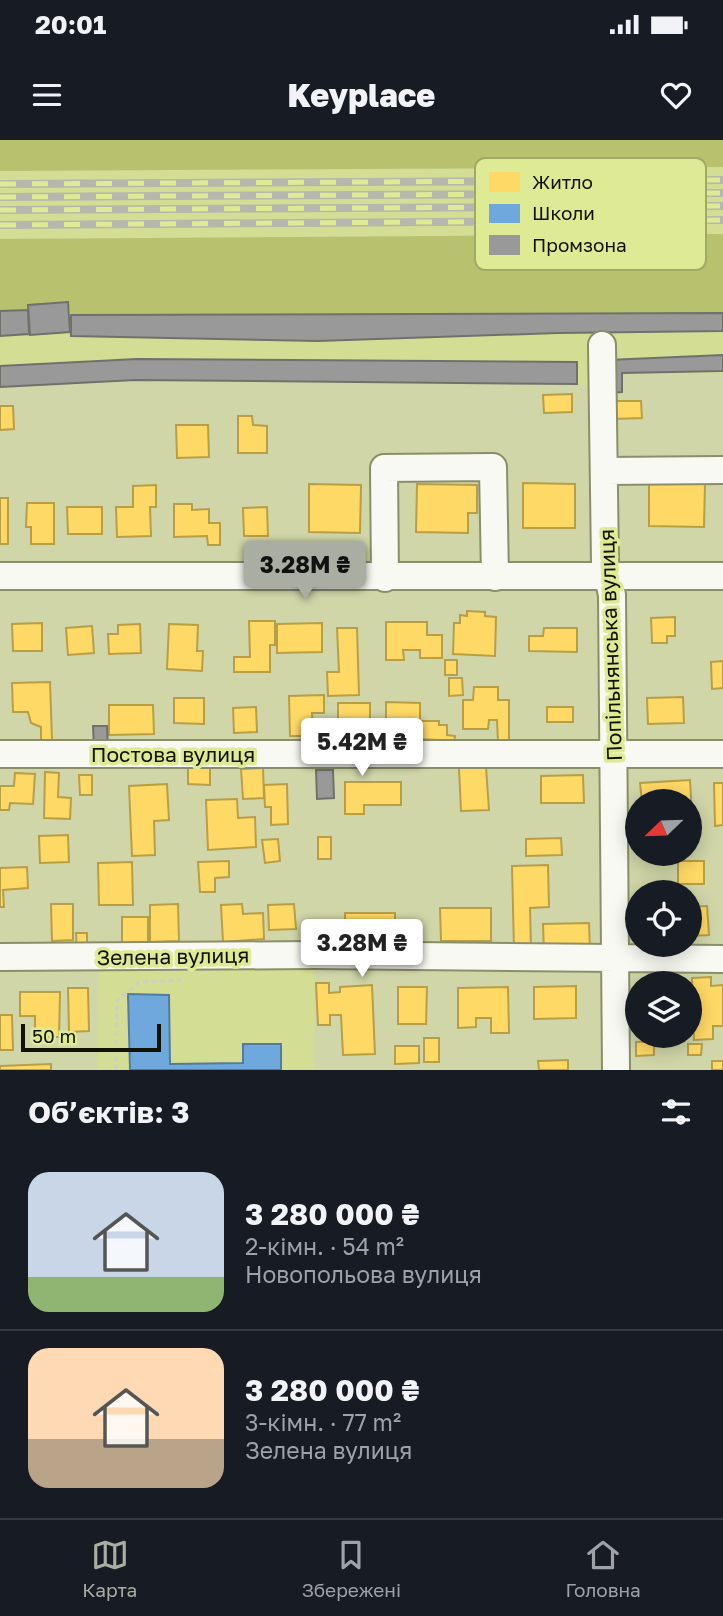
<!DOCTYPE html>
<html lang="uk">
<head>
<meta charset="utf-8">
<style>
  :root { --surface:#171b24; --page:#20242c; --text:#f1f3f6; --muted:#9ea1a6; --line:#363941; --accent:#aaada2 }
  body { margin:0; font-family:"Golos Text",sans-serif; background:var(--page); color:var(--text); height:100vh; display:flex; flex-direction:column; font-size:26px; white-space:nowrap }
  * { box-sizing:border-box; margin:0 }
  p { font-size:23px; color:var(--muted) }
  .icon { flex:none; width:38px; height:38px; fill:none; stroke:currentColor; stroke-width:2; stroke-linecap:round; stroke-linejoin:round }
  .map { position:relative; height:930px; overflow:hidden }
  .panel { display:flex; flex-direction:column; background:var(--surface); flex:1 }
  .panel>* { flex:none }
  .needle { width:46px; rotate:247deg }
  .controls { position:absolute; left:625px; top:649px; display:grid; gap:14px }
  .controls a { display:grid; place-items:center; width:77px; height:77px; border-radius:50%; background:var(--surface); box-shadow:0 4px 18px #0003; font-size:35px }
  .scale { position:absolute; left:21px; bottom:18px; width:140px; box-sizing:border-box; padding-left:7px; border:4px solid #111300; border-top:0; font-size:19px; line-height:24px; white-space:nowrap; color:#111300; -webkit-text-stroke:5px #deea94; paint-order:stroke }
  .price { position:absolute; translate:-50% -60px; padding:0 16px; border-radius:7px; background:#fff; color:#222; font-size:23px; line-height:46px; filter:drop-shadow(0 2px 4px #0008) }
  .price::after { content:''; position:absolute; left:50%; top:42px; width:21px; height:16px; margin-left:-10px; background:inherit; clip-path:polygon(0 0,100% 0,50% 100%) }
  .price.active { background:var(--accent); color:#111 }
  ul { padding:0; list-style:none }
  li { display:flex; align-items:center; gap:21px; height:175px; padding:0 28px }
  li+li { border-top:2px solid var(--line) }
  li span { display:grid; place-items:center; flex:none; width:196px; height:140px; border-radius:21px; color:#555 }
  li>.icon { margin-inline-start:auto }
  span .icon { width:84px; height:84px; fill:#fffc; stroke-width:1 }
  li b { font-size:30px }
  h2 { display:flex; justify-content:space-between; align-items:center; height:84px; padding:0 28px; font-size:30px }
  .status { display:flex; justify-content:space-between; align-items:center; height:49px; padding:0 35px; background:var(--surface); direction:ltr }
  .status svg { height:19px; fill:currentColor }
  header { display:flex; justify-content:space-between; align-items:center; height:91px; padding:0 28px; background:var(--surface); font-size:32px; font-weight:800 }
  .menu { display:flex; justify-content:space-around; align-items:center; height:98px; border-top:2px solid var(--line); background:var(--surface); font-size:19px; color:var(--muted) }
  .menu a { display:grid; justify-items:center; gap:4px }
  .menu .active { color:var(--accent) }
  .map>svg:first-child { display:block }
  .built { fill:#d4dd94 }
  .forest { fill:#b8c16e }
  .homes { fill:#ffd966; stroke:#b89e47; stroke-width:2 }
  .schools { fill:#6fa8dc; stroke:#537b9a; stroke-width:2 }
  .industry { fill:#999; stroke:#70716b; stroke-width:2 }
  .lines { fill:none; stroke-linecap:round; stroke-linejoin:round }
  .minor-casing { stroke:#8b8f69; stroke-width:30 }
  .path { stroke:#ced0c2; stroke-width:3.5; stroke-dasharray:5 3.5; stroke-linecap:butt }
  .minor { stroke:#f8f9f2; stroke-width:26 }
  .rail-casing { stroke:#b6b7ad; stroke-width:8 }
  .rail { stroke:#deea94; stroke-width:5; stroke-dasharray:16; stroke-linecap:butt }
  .labels { text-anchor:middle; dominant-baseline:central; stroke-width:7; stroke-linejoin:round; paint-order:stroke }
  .street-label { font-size:21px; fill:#111300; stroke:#deea94 }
  .key { fill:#deea94; stroke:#a0aa68; stroke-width:2 }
  .key-label { font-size:19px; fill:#111300 }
</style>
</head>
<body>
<div class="status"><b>20:01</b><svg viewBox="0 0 49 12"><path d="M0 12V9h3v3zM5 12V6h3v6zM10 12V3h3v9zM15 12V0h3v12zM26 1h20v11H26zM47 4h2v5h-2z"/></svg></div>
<header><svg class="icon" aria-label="menu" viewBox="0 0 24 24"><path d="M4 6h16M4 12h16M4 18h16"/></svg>Keyplace<svg class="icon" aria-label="heart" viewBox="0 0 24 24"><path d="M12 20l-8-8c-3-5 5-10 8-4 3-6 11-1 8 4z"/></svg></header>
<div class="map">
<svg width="723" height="930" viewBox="0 0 723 930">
  <rect width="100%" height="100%" fill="#d0d6a8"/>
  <!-- built -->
  <path class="built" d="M723,27V94L0,99V31Z
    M68,162L71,175L723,173V233H622V252L608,253L577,244L135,240L0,247V171L28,169V165Z
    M315,815L314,930H98L99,817Z"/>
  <!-- forest -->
  <path class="forest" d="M0,0H723V27L0,31Z
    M723,94V173L71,175L68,162L28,165V170L0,171V99Z"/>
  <!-- homes -->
  <path class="homes" d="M572,254V272L544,273L543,255Z
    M612,261H641L642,278L613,279Z
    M0,266H13L14,289L0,290Z
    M238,276H252L253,285L267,286V313H238Z
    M176,285H208L209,317L177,318Z
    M649,342L705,343L704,387L649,386Z
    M523,343L575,344V388H523Z
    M309,344L361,345L360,393L309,392Z
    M417,344L477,345V373H468V393L416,392Z
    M156,345V367H150L151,396L117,397L116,367H133V346Z
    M0,358H8V404H0Z
    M27,363H54V404H31V387H26Z
    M174,364H192V370L209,369V383H220V405H208L207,396L174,397Z
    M67,367H102V394H68Z
    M267,367L268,396H244L243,368Z
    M467,471L485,472V476L496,477L495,516L453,514L454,483H460V475L467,476Z
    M675,477V496H667V503H652L651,478Z
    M249,481H275V505H270V532H234V517H250Z
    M386,482H427V495H442V518H420V510H403L404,520H386Z
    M42,483V511H13L12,484Z
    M322,483V512L277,513V484Z
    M140,484L141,513L109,514L108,494H118V485Z
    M169,484L198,485L197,511H203L202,531L167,529Z
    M92,486L94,513L68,515L66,488Z
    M337,488H357L359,555L328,556L327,532H339Z
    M544,488H577V512L529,511V496H543Z
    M445,520H457V535H445Z
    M723,521V548L712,549L711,522Z
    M449,538H462L463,555L449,556Z
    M50,542L52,600L41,601V587L31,583L28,572H13L12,543Z
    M474,547H498V560H509V602H498L497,580H489L488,589H463V560H473Z
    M324,555V573H312L313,596H290L289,556Z
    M683,557L684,583L648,584L647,558Z
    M174,558H204V584L174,583Z
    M386,562L420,563V581H439V585H447V595L455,596L454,605H437V600L417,599V594H386Z
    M338,563H370V585H380V606H338Z
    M109,565H153L154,594L109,595Z
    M256,567L257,592L234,593L233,568Z
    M547,567H573V582H547Z
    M188,624L210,625V645L188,644Z
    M486,627L489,670L461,671L459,628Z
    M263,628L264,658L243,659L241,629Z
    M45,632L59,633L58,657L71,658L70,679L44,678Z
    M15,633L35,634L33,664L10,663L9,670H0V646H14Z
    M79,635H92V655H80Z
    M583,635L584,663H541V636Z
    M690,640L692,676L690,662H642L640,643Z
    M345,642H401V665H364V674H345Z
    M714,643H723V685L715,686Z
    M167,644L169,680L154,681L155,715L132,716L129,646Z
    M287,644L288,684L271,685V667H265L264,645Z
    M237,659L238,678L255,677L256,707L208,710L206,660Z
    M68,695L69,722L40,723L39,696Z
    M318,697H331V719H318Z
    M561,698L562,715L526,716V699Z
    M278,699L280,721L265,723L262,700Z
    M229,721V737L215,738V752H200L198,722Z
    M678,721H704V744H678Z
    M132,722L133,765H99L98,723Z
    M548,725L549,767L530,768L531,808L514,809L512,726Z
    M27,727L28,748L3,750L4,767H0V728Z
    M51,764H73V800L52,801Z
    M178,764L179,801L150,802V765Z
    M242,764L243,774L263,773L264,799L223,802L221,765Z
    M294,764L296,789L269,790L268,765Z
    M707,766L709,795L690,796V767Z
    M440,768H491V801H441Z
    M345,773H395V801H345Z
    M122,777H148V809H122Z
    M589,783L590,811L544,812L543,784Z
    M76,793H87V813H77Z
    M711,837V846L723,845V886H713V899L694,900L692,838Z
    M644,838H667V844H644Z
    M316,843H329V853L340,852V847L372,845L375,914L343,915L341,875H330V885H318Z
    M576,846V878L534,879V847Z
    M398,847H427L426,884H398Z
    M508,847L509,893H491V878H476V887L458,888V848Z
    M68,848H88L89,891L69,892Z
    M20,852H60L59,897H35V876H20Z
    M0,875H12L13,910H0Z
    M424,898H439V922H424Z
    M654,901V915L636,916V902Z
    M688,904H702L701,915H688Z
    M395,906H419V923L395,924Z
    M568,920V930H539L538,921Z
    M712,921H723V930H712Z
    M51,924V930H0V926Z"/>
  <!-- schools -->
  <path class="schools" d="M128,854L169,855L170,924L243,923V904H281V930H130Z"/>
  <!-- industry -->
  <path class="industry" d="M68,162L70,192L30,195L28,165Z
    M28,170L29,194L0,196V171Z
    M723,173V191L558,193L318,201L71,196V175Z
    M723,215V231L622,233V252L608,253V220Z
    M137,219L577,222V244L135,240L0,247V226Z
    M93,586H107L108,607L94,608Z
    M328,590L329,608H318L317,591Z
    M316,630H333L334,658L317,659Z"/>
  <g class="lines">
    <defs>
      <path id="minor" d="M602,205L605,423L612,455L616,930
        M604,331L723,330
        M0,436H723
        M385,438L384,328L493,327L495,437
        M0,614H723
        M0,817L315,815L723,819"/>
    </defs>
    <!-- minor casing -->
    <use href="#minor" class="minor-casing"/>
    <!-- path -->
    <path class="path" d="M116,930L117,861L139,842L182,840"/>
    <!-- minor -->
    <use href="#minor" class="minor"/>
    <defs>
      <path id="rail" d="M0,44L723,40
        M0,57L723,53
        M0,70L723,66
        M0,85L723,80"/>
    </defs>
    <!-- rail casing -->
    <use href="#rail" class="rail-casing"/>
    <!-- rail -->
    <use href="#rail" class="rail"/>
  </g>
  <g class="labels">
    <!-- street labels -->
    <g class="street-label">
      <text transform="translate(610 505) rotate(-92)">Попільнянська вулиця</text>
      <text x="173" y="614">Постова вулиця</text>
      <text transform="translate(173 816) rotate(-1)">Зелена вулиця</text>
    </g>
  </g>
  <!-- legend -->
  <rect x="475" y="18" width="231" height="112" rx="10" class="key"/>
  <rect x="489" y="32" width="31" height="20" fill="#ffd966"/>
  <rect x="489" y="64" width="31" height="19" fill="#6fa8dc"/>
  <rect x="489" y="95" width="31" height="20" fill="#999"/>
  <g class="key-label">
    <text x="532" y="49">Житло</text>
    <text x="532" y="80">Школи</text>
    <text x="532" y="112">Промзона</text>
  </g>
</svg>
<div class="controls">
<a><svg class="needle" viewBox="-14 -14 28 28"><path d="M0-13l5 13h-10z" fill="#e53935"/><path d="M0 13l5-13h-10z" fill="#9ea1a6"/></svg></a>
<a><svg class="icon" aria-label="locate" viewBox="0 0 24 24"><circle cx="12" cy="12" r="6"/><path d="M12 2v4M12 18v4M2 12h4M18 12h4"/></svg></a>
<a><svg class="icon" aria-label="layers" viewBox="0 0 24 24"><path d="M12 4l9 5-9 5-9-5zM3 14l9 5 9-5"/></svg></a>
</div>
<div class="scale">50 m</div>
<b class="price active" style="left:305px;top:461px">3.28M ₴</b>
<b class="price" style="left:362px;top:638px">5.42M ₴</b>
<b class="price" style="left:362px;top:839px">3.28M ₴</b>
</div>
<section class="panel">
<h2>Об’єктів: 3<svg class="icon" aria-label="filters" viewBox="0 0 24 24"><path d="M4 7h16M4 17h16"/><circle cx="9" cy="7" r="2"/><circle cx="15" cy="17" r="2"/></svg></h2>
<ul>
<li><span style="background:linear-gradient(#c9d6e8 75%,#8fb573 0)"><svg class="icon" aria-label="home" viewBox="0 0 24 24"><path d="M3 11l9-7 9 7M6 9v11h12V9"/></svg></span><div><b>3 280 000 ₴</b><p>2-кімн. · 54 m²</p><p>Новопольова вулиця</p></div></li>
<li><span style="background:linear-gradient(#ffd9b3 65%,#b9a48a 0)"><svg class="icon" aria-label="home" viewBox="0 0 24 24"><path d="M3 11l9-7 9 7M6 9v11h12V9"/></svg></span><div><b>3 280 000 ₴</b><p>3-кімн. · 77 m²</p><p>Зелена вулиця</p></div></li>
</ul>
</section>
<nav class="menu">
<a class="active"><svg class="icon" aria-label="map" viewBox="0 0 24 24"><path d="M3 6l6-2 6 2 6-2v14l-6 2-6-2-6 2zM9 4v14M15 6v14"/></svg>Карта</a>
<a><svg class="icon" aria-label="saved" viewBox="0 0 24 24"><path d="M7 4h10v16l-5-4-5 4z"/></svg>Збережені</a>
<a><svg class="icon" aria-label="home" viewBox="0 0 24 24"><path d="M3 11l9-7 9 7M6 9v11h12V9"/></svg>Головна</a>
</nav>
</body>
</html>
